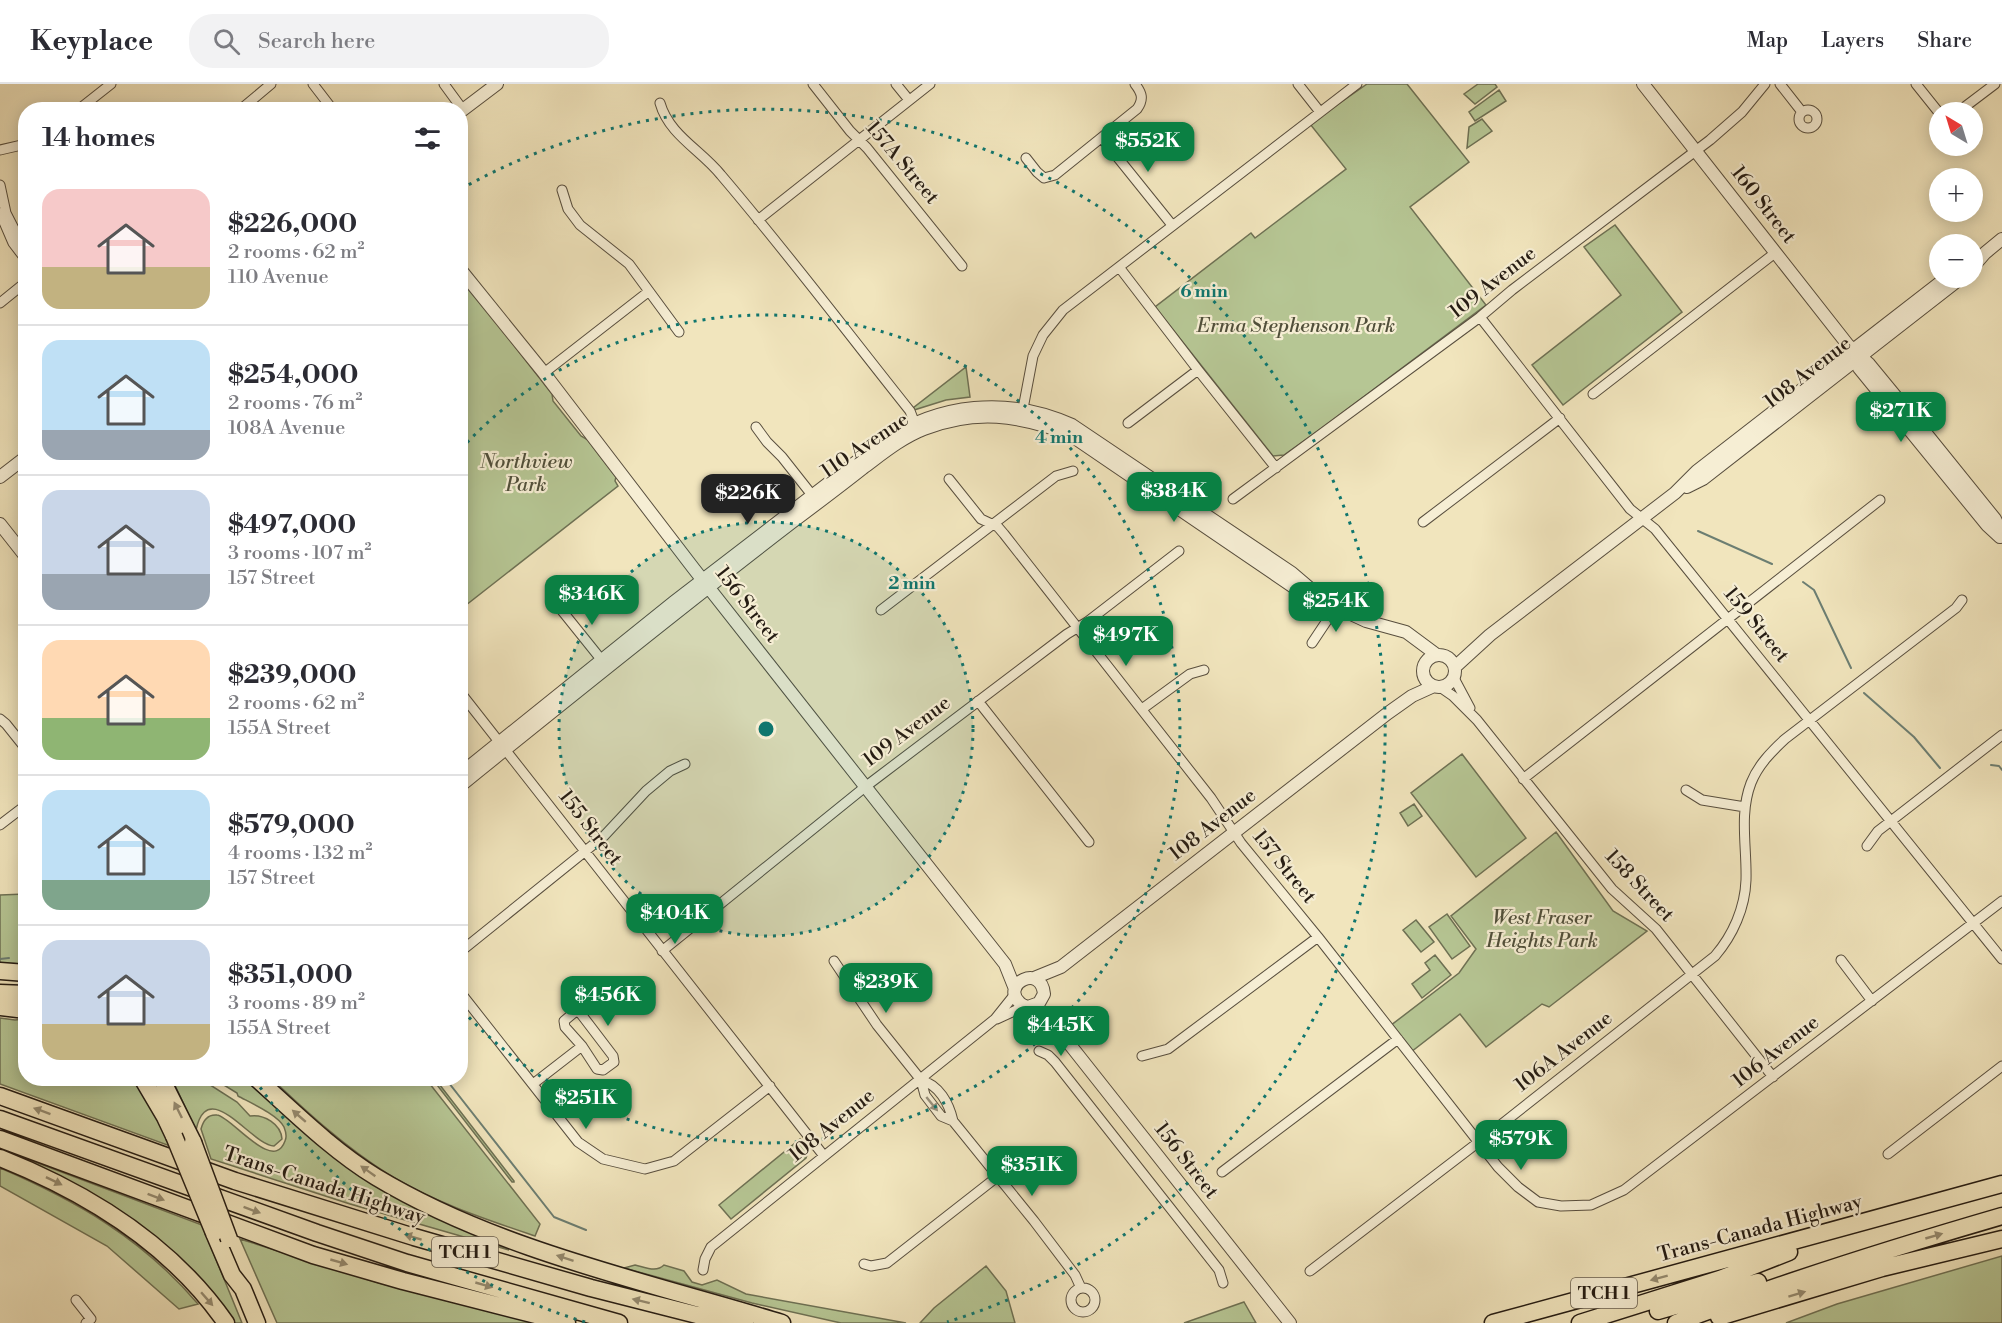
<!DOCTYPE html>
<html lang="en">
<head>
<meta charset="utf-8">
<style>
  :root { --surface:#fff; --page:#f2f2f3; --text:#2b2b33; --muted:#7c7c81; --line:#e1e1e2; --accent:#0b8043 }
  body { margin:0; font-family:"Libre Bodoni",serif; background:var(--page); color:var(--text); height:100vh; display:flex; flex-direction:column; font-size:22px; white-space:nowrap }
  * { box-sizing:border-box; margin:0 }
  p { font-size:20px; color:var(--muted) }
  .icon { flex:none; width:33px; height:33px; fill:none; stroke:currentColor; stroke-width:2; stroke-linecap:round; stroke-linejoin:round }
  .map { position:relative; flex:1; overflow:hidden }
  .details { position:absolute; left:18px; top:18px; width:450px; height:984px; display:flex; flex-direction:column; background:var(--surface); border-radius:24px; box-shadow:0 3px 15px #0003 }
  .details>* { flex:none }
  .needle { width:39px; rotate:322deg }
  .buttons { position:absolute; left:1929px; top:18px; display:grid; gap:12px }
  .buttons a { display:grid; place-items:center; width:54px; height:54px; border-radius:50%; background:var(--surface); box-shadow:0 3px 15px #0003; font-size:30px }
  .price { position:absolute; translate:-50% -51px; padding:0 14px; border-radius:12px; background:var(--accent); color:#fff; font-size:20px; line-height:39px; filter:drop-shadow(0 2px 3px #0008) }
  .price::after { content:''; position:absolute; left:50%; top:36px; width:18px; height:14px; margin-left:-9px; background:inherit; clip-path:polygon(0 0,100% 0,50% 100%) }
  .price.current { background:#222; color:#fff }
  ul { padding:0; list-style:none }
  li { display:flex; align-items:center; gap:18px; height:150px; padding:0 24px }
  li+li { border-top:2px solid var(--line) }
  li span { display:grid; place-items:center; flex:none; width:168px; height:120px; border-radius:18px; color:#555 }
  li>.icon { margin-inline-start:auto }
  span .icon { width:72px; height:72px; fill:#fffc; stroke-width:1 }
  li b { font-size:26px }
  h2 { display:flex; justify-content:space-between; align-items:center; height:72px; padding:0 24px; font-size:26px }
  header { display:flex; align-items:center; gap:36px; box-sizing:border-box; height:84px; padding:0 30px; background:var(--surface); border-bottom:2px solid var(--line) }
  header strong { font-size:28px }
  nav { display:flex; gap:33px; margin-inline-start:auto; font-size:21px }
  .search { width:420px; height:54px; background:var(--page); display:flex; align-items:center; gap:15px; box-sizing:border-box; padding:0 21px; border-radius:24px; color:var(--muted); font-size:22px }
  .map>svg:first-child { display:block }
  .green { fill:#b6c694; stroke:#6e7154; stroke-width:1.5 }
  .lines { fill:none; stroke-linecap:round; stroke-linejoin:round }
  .stream { stroke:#6c7e72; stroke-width:2 }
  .minor-casing { stroke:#584e3e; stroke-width:11 }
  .tertiary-casing { stroke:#584e3e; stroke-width:14 }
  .motorway-casing { stroke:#251c13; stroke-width:19 }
  .minor { stroke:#f6eed4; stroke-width:9 }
  .tertiary { stroke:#f6eed4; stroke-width:12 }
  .motorway { stroke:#f1e5bd; stroke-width:16 }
  .motorway-bridge-casing { stroke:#251c13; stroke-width:19; stroke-linecap:butt }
  .motorway-bridge { stroke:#f1e5bd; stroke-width:16 }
  .oneway { fill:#98907d }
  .oneway2 { fill:#958b70 }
  .ring { fill:none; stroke:#0f766e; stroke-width:3; stroke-dasharray:3 6 }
  .labels { text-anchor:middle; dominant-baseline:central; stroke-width:4.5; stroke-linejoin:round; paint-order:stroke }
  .shield { fill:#f6eed4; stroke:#645b4d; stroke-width:1.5 }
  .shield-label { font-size:18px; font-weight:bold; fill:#251c13 }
  .street-label { font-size:20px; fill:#251c13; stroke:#f6eed4 }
  .park-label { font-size:20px; font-style:italic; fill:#504f3a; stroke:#f6eed4 }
  .centre { fill:#0f766e; stroke:#f6eed4; stroke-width:3 }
  .ring-label { font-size:18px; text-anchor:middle; font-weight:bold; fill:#0f766e; stroke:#f6eed4; stroke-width:4.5; stroke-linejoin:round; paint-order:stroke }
</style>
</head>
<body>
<header>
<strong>Keyplace</strong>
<div class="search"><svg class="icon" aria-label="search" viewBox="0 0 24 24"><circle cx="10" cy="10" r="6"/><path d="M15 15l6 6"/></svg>Search here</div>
<nav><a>Map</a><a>Layers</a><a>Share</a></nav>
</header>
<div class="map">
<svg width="2002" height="1239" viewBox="0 0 2002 1239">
  <rect width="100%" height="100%" fill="#f1e5bd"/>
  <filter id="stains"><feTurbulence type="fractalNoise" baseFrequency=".00333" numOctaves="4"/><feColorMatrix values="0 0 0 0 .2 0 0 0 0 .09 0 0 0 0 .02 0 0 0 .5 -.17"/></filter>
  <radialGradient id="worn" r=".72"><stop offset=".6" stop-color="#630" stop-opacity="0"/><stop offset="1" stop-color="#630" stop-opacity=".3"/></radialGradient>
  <!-- green -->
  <path class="green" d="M1367,0H1407L1469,78L1410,123L1486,221L1322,344L1284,371L1273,372L1155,223L1251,149L1255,154L1346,85L1310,40Z
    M1478,0H1495L1497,3L1475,20L1464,10Z
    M1499,6L1506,17L1475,37L1469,28Z
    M1482,35L1492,47L1467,64L1469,43Z
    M1615,141L1682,228L1563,321L1532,281L1621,211L1584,163Z
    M462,201L470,205L552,310L553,317L581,352L588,356L616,393L615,397L618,402L461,525Z
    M966,283L970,313L946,316L914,326L913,324Z
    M1462,670L1526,754L1476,793L1411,709Z
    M1414,720L1422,732L1408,742L1400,729Z
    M1556,748L1613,827L1647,847L1549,923L1542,920L1486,963L1460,930L1411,968L1390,942L1459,889L1476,865L1451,832Z
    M25,810V880L0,879V811Z
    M1447,830L1470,862L1452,875L1429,843Z
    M1416,836L1434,858L1421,868L1403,846Z
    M1435,871L1451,891L1422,914L1412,900L1430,886L1425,879Z
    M0,934L15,936L25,935L26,994L135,995L144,1007L170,1062L0,1000Z
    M172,995H201L237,1018L250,1032C264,1030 281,1040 282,1055L274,1062C251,1061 208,991 196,1046Z
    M214,995H244L294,1039L480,1153L509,1166L350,1120L211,1075L201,1045C203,1037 207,1030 217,1031C231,1032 273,1090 285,1057C287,1053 286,1048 284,1043C278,1031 251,1019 238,1012L237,1009Z
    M272,995H426L540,1140L535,1152C485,1135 433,1118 388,1090C345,1063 308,1029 272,995Z
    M436,996L514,1097V1098H512L434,997Z
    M800,1055L809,1065L806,1074L731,1135L719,1121Z
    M14,1070L202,1141L242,1239H235L221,1221L108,1119L56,1090Z
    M0,1084C77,1117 143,1155 198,1220L179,1225L107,1162L0,1102Z
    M240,1155L379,1199L536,1239H277Z
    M2002,1172V1239H1786L1837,1220Z
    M635,1181C645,1183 656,1189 664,1181L684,1187L692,1198L702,1201L717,1196L746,1210L906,1239H841L752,1219L624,1184Z
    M986,1182L1006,1207L1015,1239H920L934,1224Z
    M1244,1218L1256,1239H1184Z"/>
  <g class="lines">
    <!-- stream -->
    <path class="stream" d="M1698,447L1772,480
      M1803,498L1814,506L1851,584
      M1864,609L1914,653L1940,684
      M1991,681L1999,682L2002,686
      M0,875L9,874
      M445,994L554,1133L586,1146"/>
    <defs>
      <path id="minor" d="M313,0L333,26
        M444,0L463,26
        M813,0L850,47L867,64L962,182
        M896,0L909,16
        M1298,0L1320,28
        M1780,0L1802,28
        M1916,0L1940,30
        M660,19C669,51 701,66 721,91C786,167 847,248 910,327L917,345
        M1799 35a9 9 0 1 1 18 0a9 9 0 1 1-18 0Z
        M78,26L111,0
        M240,26L271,0
        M1958,28L1995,0
        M1102,54L1172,141
        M0,66L26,60
        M1026,74L1037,88L1044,94L1055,91L1137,25C1144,15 1142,9 1135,0
        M0,101L6,129L26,168
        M562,106L568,125L580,141L629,180L679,248
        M0,129L13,159L26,176
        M758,136L930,0
        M1119,183L1198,286L1276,384
        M0,219L26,198
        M1480,233L1630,425L1655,445L2002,875
        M544,289L648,208
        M1593,310L1775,169
        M1022,330L1033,272L1043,251L1063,226L1357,0
        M1128,339L1198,286
        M756,343L767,358L782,373L812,411
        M949,395L981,435L998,443L1004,450L1211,714L1241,759L1318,853L1498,1083L1518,1103L1538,1118L1561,1122L1591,1121L1624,1106L2002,817
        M1233,415L1480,233L1512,206L1710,56L1742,28L1765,0
        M1423,438L1560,334
        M555,518L604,579
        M881,526L1056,392L1073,387
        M1312,559L1336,523
        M1454,594L1470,624
        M1440,603L1453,612L1477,636L1612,805L1656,845L1773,993
        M460,608L824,1072
        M978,617L1089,758
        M1142,625L1190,590L1204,586
        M0,635L6,640L26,665
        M1523,695L1880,416
        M1686,706L1702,716L1745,723
        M0,741L26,721
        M1867,762L1878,747L1891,737L2002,651
        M662,867L865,703L1067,550L1087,538L1179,467
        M460,868L604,752L646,707L670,687L685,680
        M1841,876L1872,917
        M834,877L877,941L921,996L925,1011L941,1032L953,1037
        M460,908L578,1058L603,1075L645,1085L674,1077L770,1002
        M576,927L581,930L613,972L614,978L603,986L597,985L582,962L565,943L564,937Z
        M997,935L1025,922
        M1039,967L1048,971L1055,978L1219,1186L1223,1199
        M1142,972L1168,965L1318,853
        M921,996C939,1001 949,1019 953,1037L1034,1137L1075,1191L1081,1204
        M533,1000L582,962
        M1888,1070L2002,982
        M1222,1088L1398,955
        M864,1180L871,1182L887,1179L997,1093
        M703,1186L705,1175L711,1163L995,935L1015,910
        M1310,1187L1493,1047L1715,872C1733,851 1745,824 1746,796C1747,763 1739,730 1751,699C1758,681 1772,667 1785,655L1956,524L1962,516
        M1071 1216a12 12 0 1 1 24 0a12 12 0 1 1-24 0Z
        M76,1216L91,1235L86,1239"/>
      <path id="tertiary" d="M1643,0L1848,261L1869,280L1920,342L1995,435L2002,450
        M460,28L497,0
        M1972,184L1985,169L2002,155
        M460,185L544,289L694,485L1005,880L1015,905
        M1854,270L1859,284L1987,441L2000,453
        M0,393L26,373
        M1687,403L1703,395L1961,194
        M0,440L26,473
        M1423 587a16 16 0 1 1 32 0a16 16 0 1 1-32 0Z
        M1455,583L1490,551L1675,409L1697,387L1946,194
        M460,690L674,518L882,358C939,319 1008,312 1072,341L1292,489L1326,518
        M460,702C570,613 679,525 791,439C815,421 839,403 863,384C882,370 901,354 924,345C976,325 1018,331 1069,350L1317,519L1336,523L1366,537L1406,548L1437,571
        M1034,894L1061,883L1388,629L1412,612L1434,602
        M1028,923L1039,919L1044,910C1041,879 1001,900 1019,918C1022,922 1027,922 1031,925C1038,929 1045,934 1052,938L1290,1239"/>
      <path id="motorway" d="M0,887L26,889
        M0,909L26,910
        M0,923L26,926
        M142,994L165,1033L174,1052
        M161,994L193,1058
        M256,994C294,1028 332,1066 376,1093C497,1166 648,1198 782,1239
        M0,1012L235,1097L414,1153L591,1204L697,1231L745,1239
        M0,1035L317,1149L407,1179L619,1239
        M0,1055L313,1171L403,1197L567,1239
        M0,1074C88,1109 171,1160 226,1239
        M214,1149L232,1191L243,1205L257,1239
        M1658,1227L1758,1198
        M1719,1233L1882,1184L2002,1155
        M1493,1239L2002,1100
        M1580,1239L1720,1195L1789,1168
        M1676,1239C1783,1198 1892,1164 2002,1132"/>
    </defs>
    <!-- minor casing -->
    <use href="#minor" class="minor-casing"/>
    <!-- tertiary casing -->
    <use href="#tertiary" class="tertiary-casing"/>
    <!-- motorway casing -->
    <use href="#motorway" class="motorway-casing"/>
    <!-- minor -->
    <use href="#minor" class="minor"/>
    <!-- tertiary -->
    <use href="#tertiary" class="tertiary"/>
    <!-- motorway -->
    <use href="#motorway" class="motorway"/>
    <defs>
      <path id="motorway-bridge" d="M174,1052L214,1149
        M193,1058L229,1155"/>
    </defs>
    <!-- motorway-bridge casing -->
    <use href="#motorway-bridge" class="motorway-bridge-casing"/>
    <!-- motorway-bridge -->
    <use href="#motorway-bridge" class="motorway-bridge"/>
  </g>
  <!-- one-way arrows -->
  <defs><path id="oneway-solid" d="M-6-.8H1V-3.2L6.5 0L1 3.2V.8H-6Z" transform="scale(1.5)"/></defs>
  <use class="oneway" href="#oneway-solid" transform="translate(932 1020) rotate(51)"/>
  <g class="oneway2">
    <use href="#oneway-solid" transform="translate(178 1026) rotate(-116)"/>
    <use href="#oneway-solid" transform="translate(42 1027) rotate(-160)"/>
    <use href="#oneway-solid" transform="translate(299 1032) rotate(-139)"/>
    <use href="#oneway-solid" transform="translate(368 1087) rotate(-145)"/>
    <use href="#oneway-solid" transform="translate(54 1097) rotate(26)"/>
    <use href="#oneway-solid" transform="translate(156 1113) rotate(21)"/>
    <use href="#oneway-solid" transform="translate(252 1126) rotate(20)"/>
    <use href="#oneway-solid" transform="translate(1934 1152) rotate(-16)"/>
    <use href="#oneway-solid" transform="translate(413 1153) rotate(-163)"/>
    <use href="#oneway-solid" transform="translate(565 1174) rotate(-162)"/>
    <use href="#oneway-solid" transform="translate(339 1178) rotate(16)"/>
    <use href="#oneway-solid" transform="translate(1659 1194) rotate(165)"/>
    <use href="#oneway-solid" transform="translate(484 1201) rotate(16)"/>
    <use href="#oneway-solid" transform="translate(1797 1210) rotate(-17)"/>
    <use href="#oneway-solid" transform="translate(207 1215) rotate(49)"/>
    <use href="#oneway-solid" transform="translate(641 1217) rotate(-166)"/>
  </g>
  <!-- distance rings -->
  <circle cx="766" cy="645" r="207" fill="#0f766e" fill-opacity=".12"/>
  <g class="ring">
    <circle cx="766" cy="645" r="207"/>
    <path d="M461 365A414 414 0 1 1 461 925"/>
    <path d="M585 1238A620 620 0 0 1 255 996M461 105A620 620 0 1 1 947 1238"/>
  </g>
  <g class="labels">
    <!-- shield labels -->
    <g class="shield">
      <rect x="432" y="1153" width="66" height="30" rx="4.5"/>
      <rect x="1571" y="1194" width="66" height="30" rx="4.5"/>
    </g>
    <g class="shield-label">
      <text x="465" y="1168">TCH 1</text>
      <text x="1604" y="1209">TCH 1</text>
    </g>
    <!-- street labels -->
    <g class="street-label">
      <text transform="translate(902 79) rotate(50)">157A Street</text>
      <text transform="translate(1763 121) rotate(52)">160 Street</text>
      <text transform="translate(1493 199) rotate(-38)">109 Avenue</text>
      <text transform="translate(1808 289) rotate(-38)">108 Avenue</text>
      <text transform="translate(865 362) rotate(-34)">110 Avenue</text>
      <text transform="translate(747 521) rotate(52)">156 Street</text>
      <text transform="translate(1756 541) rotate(51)">159 Street</text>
      <text transform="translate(907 648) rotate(-37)">109 Avenue</text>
      <text transform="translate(1213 741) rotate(-38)">108 Avenue</text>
      <text transform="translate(590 744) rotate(52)">155 Street</text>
      <text transform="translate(1284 783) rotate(51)">157 Street</text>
      <text transform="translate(1639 802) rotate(47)">158 Street</text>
      <text transform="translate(1564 968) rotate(-38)">106A Avenue</text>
      <text transform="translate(1776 968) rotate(-38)">106 Avenue</text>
      <text transform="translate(832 1042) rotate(-39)">108 Avenue</text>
      <text transform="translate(1186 1077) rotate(52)">156 Street</text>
      <text transform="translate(324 1102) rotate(18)">Trans-Canada Highway</text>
      <text transform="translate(1760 1145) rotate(-15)">Trans-Canada Highway</text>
    </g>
    <!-- park labels -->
    <g class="park-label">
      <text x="1296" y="242">Erma Stephenson Park</text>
      <text x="526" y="378">Northview<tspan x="526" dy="23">Park</tspan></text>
      <text x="1542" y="834">West Fraser<tspan x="1542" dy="23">Heights Park</tspan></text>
    </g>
  </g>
  <circle cx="766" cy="645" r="9" class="centre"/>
  <g class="ring-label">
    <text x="1204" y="213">6 min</text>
    <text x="1059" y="359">4 min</text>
    <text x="912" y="505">2 min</text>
  </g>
  <rect width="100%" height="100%" filter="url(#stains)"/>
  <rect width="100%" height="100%" fill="url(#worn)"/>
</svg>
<div class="buttons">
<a><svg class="needle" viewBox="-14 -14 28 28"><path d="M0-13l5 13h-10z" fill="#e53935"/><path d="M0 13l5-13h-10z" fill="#7c7c81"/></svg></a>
<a>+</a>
<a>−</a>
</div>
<b class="price" style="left:1148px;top:89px">$552K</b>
<b class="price" style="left:1901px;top:359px">$271K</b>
<b class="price" style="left:1174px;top:439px">$384K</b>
<b class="price current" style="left:748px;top:441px">$226K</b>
<b class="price" style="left:592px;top:542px">$346K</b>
<b class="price" style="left:1336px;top:549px">$254K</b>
<b class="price" style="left:1126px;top:583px">$497K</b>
<b class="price" style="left:675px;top:861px">$404K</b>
<b class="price" style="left:886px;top:930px">$239K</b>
<b class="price" style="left:608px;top:943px">$456K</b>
<b class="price" style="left:1061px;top:973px">$445K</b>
<b class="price" style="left:586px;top:1046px">$251K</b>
<b class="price" style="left:1521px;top:1087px">$579K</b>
<b class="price" style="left:1032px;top:1113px">$351K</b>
<section class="details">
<h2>14 homes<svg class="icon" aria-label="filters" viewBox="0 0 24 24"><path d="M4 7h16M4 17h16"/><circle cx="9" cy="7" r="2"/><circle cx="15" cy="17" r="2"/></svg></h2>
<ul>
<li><span style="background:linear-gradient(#f6c9c9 65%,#c2b280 0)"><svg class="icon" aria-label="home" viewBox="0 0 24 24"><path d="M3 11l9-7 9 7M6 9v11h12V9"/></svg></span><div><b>$226,000</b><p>2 rooms · 62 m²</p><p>110 Avenue</p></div></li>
<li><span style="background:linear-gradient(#bfe0f5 75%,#9aa5b1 0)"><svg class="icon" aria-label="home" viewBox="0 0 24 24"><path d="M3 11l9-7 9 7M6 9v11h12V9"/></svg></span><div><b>$254,000</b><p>2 rooms · 76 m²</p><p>108A Avenue</p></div></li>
<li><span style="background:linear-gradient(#c9d6e8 70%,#9aa5b1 0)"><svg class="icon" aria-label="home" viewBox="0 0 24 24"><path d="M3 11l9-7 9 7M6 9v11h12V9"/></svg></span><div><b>$497,000</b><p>3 rooms · 107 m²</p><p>157 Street</p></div></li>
<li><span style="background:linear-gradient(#ffd9b3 65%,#8fb573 0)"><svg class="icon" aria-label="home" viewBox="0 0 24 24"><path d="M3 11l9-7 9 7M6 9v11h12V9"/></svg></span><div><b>$239,000</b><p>2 rooms · 62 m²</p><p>155A Street</p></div></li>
<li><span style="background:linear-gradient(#bfe0f5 75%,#7fa58c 0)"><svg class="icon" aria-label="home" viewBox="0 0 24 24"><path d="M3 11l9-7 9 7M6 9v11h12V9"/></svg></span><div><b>$579,000</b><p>4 rooms · 132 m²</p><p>157 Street</p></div></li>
<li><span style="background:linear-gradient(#c9d6e8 70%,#c2b280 0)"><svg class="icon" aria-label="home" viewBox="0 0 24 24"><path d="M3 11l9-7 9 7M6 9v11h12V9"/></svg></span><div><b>$351,000</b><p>3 rooms · 89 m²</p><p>155A Street</p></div></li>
</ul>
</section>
</div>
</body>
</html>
